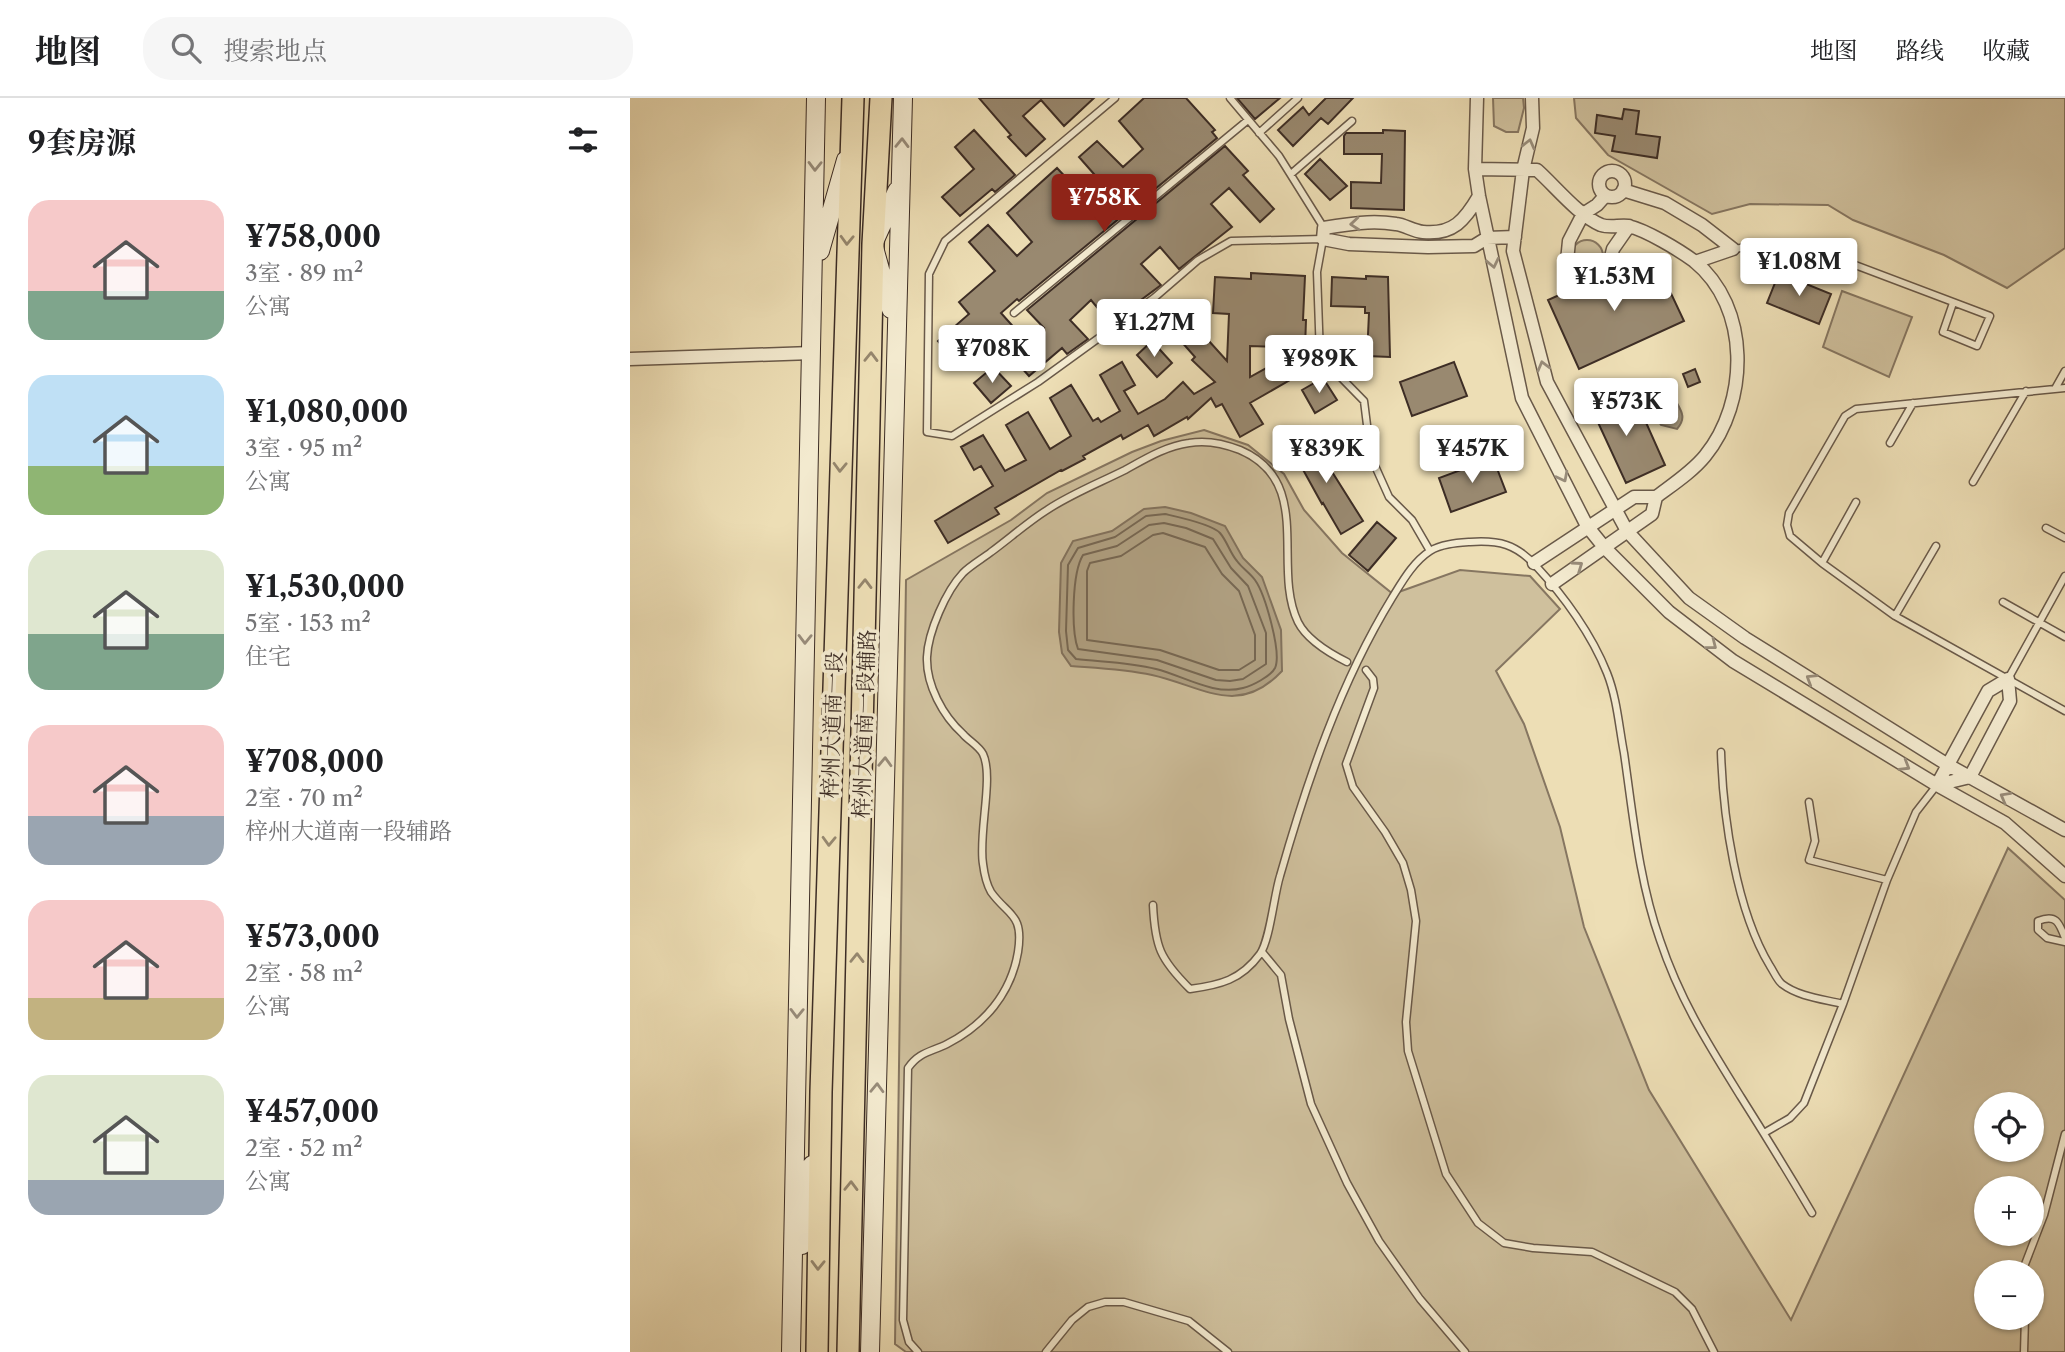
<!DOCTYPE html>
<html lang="zh">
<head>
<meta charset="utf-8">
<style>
  :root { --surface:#fff; --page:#f6f6f6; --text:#202124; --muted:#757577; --line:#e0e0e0; --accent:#8f2418 }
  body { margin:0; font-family:"Libre Caslon Text","Noto Serif SC",serif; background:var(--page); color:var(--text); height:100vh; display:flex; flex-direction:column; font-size:26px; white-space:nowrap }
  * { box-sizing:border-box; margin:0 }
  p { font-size:23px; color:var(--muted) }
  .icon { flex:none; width:38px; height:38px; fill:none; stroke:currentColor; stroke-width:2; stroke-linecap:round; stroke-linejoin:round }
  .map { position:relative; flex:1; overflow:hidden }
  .drawer { display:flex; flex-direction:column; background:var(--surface); width:630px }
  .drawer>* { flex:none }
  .tools { position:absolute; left:1344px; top:994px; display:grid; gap:14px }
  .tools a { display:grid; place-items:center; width:70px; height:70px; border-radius:50%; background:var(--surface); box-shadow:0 2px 5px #0004; font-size:35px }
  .price { position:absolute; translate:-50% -60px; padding:0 16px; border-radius:7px; background:#fff; color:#222; font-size:23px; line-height:46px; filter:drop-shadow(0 2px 4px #0008) }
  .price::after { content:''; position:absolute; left:50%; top:42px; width:21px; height:16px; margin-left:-10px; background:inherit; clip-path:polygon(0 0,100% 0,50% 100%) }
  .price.active { background:var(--accent); color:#fff }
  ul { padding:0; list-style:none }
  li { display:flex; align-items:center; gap:21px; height:175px; padding:0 28px }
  li span { display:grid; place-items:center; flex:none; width:196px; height:140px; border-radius:21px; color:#555 }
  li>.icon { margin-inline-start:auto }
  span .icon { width:84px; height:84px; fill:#fffc; stroke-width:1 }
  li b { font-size:30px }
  h2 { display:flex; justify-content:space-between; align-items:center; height:84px; padding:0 28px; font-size:30px }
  header { display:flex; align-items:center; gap:42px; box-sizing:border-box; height:98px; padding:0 35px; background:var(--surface); border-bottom:2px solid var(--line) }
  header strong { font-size:33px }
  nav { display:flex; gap:38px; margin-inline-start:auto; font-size:24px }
  .search { width:490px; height:63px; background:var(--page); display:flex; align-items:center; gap:18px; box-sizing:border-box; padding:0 24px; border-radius:28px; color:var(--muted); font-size:26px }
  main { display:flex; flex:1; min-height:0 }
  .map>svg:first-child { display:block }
  .green { fill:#cfc09d; stroke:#867661; stroke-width:2; fill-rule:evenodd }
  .water { fill:#b1a284; stroke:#83735e; stroke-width:2 }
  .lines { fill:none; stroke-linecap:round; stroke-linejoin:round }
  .shore { stroke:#776854; stroke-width:2 }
  .building { fill:#998970; stroke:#3d2d25; stroke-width:2 }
  .service-casing { stroke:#695949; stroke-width:9 }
  .minor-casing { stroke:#695949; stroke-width:15 }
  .secondary-casing { stroke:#3d2d25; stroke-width:20 }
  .trunk-casing { stroke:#3d2d25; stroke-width:24 }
  .service { stroke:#f3eacf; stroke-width:6 }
  .minor { stroke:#f3eacf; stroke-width:12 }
  .secondary { stroke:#f3eacf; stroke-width:18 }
  .trunk { stroke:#eddeb5; stroke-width:21 }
  .oneway { stroke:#988c7a }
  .oneway2 { stroke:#95866d }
  .labels { text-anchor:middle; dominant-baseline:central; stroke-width:7; stroke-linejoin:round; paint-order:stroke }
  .street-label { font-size:21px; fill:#3d2d25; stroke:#f3eacf }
</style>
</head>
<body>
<header>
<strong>地图</strong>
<div class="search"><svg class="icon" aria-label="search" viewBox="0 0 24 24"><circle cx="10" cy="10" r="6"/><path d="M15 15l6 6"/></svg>搜索地点</div>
<nav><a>地图</a><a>路线</a><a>收藏</a></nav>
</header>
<main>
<section class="drawer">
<h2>9套房源<svg class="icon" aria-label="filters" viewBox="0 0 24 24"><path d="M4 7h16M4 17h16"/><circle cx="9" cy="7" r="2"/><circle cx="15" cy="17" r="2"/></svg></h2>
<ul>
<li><span style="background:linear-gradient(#f6c9c9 65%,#7fa58c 0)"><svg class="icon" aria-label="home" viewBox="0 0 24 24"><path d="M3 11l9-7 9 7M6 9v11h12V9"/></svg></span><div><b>¥758,000</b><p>3室 · 89 m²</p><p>公寓</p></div></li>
<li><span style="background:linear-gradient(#bfe0f5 65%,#8fb573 0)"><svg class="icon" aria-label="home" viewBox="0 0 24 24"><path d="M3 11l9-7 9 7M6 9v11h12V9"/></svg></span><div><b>¥1,080,000</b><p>3室 · 95 m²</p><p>公寓</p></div></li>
<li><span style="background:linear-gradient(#dfe7d0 60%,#7fa58c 0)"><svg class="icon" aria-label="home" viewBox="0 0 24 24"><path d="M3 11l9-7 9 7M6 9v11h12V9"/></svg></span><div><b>¥1,530,000</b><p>5室 · 153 m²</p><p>住宅</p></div></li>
<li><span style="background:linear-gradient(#f6c9c9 65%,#9aa5b1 0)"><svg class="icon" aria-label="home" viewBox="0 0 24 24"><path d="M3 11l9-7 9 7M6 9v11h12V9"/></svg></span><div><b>¥708,000</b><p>2室 · 70 m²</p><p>梓州大道南一段辅路</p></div></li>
<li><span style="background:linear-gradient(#f6c9c9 70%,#c2b280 0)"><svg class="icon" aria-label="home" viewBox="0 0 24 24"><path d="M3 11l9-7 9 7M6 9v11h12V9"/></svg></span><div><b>¥573,000</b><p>2室 · 58 m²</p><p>公寓</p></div></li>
<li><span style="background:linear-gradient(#dfe7d0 75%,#9aa5b1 0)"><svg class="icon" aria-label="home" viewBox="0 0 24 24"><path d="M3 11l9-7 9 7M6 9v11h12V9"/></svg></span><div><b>¥457,000</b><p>2室 · 52 m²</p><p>公寓</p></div></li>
</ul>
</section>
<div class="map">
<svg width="1435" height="1254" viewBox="0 0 1435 1254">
  <rect width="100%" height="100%" fill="#eddeb5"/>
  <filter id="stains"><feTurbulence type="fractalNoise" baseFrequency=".00286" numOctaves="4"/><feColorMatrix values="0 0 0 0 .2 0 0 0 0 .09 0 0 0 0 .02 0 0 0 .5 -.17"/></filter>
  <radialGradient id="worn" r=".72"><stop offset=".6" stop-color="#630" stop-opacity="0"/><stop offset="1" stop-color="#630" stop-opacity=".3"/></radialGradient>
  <!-- green -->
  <path class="green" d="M863,0H893L894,10L888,34H876L864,28Z
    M944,0H1435V150L1377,190L1314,157L1223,122L1198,107L1120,106L1082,116L978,57L946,20Z
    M941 158a16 16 0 1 1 32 0a16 16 0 1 1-32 0Z
    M1212,193L1282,219L1259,279L1193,249Z
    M574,332L618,347L654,376L674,412L712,455L763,496L830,472L900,478L930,511L866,573L894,626L930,729L954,829L1019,992L1161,1222L1378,750L1435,802V1254H276L265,1246L276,482L381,422L417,395L502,354L531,343ZM1356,1006H1402V1052H1356ZM1356,1090H1402V1136H1356ZM1356,1174H1402V1220H1356Z"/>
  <!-- water -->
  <path class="water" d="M1037,294H1042C1046,309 1060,316 1047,331L1031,327L1016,303L1020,297L1030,299Z
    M535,409L561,415L595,428L613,460L632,479L651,532L652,573C608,620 572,588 522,577C495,571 468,570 441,568L432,555L429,534L431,465L443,443L482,433L514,411Z"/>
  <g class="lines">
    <!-- shore -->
    <path class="shore" d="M535,416C548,419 582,426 590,435C597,443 600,455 607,463C612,470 620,475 625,482C635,496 652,555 645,570C641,578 622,588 613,590C584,598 554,578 526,571C499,564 472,564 446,561L438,552L436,533L438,467L448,450L485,439L516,418Z
      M534,425L556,430L583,441L601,470L618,488L636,535V566L613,581L600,583L586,582L527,562L448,551C441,532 442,475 453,457L487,448L519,427Z
      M533,435L575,449L592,476L609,493L625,537V562L609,572H589L530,552L457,542V473L460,465L491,458L523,437Z"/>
  </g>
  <!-- building -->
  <path class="building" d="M349,0H464L434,28L411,2L393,18L415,41L396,58L378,39L381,37Z
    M514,0H556L585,32L582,34L587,40L389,203L387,201L371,215L398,245L414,230L397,212L595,48L618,73L613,77L644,111L630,124L599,90L581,106L602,129L549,171L530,149L511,166L531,187L480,225L461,202L440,222L458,241L437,256L432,250L399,278L375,251L371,254L356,236L325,263L308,243L339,216L329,204L365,173L339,144L358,127L387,158L402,144L377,115L427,70L454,99L471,84L449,59L467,43L493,69L513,51L489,23Z
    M607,0H650L625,21Z
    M696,0H723L698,26L691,20L663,48L648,32L673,9L679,17Z
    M994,11L1009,13L1006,36L1030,39L1027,60L982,53L985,38L965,35L967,17L992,21Z
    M344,32L385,77L365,94L362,91L330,118L312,99L344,71L325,49Z
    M753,32L775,33L774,112L721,110V84L751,85L752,56H714V38L716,35H753Z
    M690,61L717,88L700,102L675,76Z
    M1010,160L1026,195L1038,189L1054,223L949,271L918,202L947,189H953Z
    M621,175L675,178L673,222H676L675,250L620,248V279L656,259L667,278L620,305L633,326L610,339L592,306L586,309L581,300L558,321L557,319L524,338L518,327L493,341L491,337L453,358L455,361L432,373L431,372L365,410L369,416L318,445L305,423L363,388L351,368L344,372L331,349L353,337L375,373L396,362L376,327L398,314L420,351L441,338L420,300L441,287L463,323L468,320L471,324L490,313L470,277L492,264L505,287L494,293L508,316L535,301L553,284L564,296L585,284L562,262L565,259L535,225L550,211L597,263L599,216L583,215L585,179L621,181Z
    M1149,175L1201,196L1189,226L1137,205Z
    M736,178L758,179L760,259L737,258L739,215H735V209L701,208L702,179L736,181Z
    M522,243L542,265L527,279L507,257Z
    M824,264L837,298L782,318L770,284Z
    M363,269L381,288L361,305L344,285Z
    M1065,271L1070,284L1058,289L1053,276Z
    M693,280L707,302L685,315L672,292Z
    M967,286L984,323L1010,311L1035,367L996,385L953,292Z
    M683,338L697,360L694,361L733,423L711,436L693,405L692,406L661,350Z
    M863,360L876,394L821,414L809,380Z
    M747,424L766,440L738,473L719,457Z"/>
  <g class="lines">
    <defs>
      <path id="service" d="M485,0L315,143L299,176L297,334L322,338L408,284L524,200L568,162L601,143L693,141L687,174L690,258L734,303L741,359L759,399L782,422L800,453
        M600,0L649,58L694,130
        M629,35L668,0
        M661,76L722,23
        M1103,151L1141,146L1164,147L1196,156L1360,218L1347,248L1313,234L1323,205
        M384,215L618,22
        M1426,289L1435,273
        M1435,290L1226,311L1215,318L1159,415L1157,427L1160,438L1192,465L1265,518L1435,613
        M1260,345L1283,305
        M1343,384L1396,293
        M1416,430L1435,440
        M1192,465L1226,404
        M1373,504L1435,539
        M1265,518L1306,448
        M736,572L743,581L744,590L716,666L723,689L755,734L773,765L781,792L786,823L776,924L778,953L816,1076L848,1125L874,1145L903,1150L962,1154L1045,1194L1062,1211L1084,1254
        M1378,581L1435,478
        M1091,654C1093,719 1106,812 1140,868C1144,874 1147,882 1152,886C1169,899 1193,901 1213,906
        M1179,704L1185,743L1179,762L1257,782
        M523,807C525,849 530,861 560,891C590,887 611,882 630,856C640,842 644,797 650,778C677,683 710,585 762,500C772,484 783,464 800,453C811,446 827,445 840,444C869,442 886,446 906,468C934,498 962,537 977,575C987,600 989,629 994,655C1003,717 1009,783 1030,842C1050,902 1078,946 1111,999C1135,1037 1159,1076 1182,1115
        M1435,840C1429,824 1426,816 1408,823V832L1417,840L1435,844
        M632,854L651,877L659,921L681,1006L717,1085L749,1143L790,1201L835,1254
        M1134,1035L1160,1020L1174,1005L1213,906L1257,782L1286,714L1307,687
        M1392,1174L1414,1117L1435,1036
        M288,1254L279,1244L273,1222L278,970C289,954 301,954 317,946C354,927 381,896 388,854C394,815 378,818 361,794C357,787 354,774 353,766C348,736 364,679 353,656C349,648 339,643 333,636C313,618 296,587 297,559C298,534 316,493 333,475C341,467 352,461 361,454C380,440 398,424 417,412C441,396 469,385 495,372C515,361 536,348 559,345C576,342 595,346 610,352C685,384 641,468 668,524C677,542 699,555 717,564
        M416,1254L442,1222L458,1209L475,1204H494L559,1223L598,1254
        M1394,1254L1395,1220"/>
      <path id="minor" d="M847,0L845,71L849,98L892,300L957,428L974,449L1039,514L1103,563L1307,687L1375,725L1435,778
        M902,0L903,30L893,72L883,153L917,284L997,433L1059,500L1115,540L1318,667L1435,732
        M845,71L907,72C926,89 948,117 971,127C980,130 989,127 998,128C1016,132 1049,152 1064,163C1121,209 1119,304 1075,358C1062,374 1042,387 1026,399
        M969 86a13 13 0 1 1 26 0a13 13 0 1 1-26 0Z
        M993,92L1035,105L1072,127L1103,151
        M849,98C835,122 823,137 793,134C783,133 775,127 766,126C741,122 718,126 694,130L693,141L719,146L798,149L844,148L857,140L885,139
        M975,98L967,107L953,116L939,143L937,163L949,181L979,167L983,151L999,128
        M1065,164L1103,151
        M0,261L182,255
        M904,465L1004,399H1026L1022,416L922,486
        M1378,581L1380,603L1340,679L1307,687L1358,593Z"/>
      <path id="secondary" d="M190,153L216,62
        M261,211L243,146L267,93
        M172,1147L182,1067
        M161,1254L186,0
        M240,1254L273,0"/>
      <path id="trunk" d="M187,1254L191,994L223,0
        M218,1254L243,146L251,0"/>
    </defs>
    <!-- service casing -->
    <use href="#service" class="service-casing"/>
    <!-- minor casing -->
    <use href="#minor" class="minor-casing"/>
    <!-- secondary casing -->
    <use href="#secondary" class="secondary-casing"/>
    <!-- trunk casing -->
    <use href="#trunk" class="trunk-casing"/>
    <!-- service -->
    <use href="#service" class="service"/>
    <!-- minor -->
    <use href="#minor" class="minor"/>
    <!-- secondary -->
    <use href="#secondary" class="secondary"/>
    <!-- trunk -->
    <use href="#trunk" class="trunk"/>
  </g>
  <!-- one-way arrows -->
  <defs><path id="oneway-chevron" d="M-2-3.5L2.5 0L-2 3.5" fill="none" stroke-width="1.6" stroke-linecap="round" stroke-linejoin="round" transform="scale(1.75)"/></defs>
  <g class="oneway">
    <use href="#oneway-chevron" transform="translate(272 45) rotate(-89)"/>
    <use href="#oneway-chevron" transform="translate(899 46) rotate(-76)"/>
    <use href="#oneway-chevron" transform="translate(185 68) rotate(91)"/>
    <use href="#oneway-chevron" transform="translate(725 126) rotate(175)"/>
    <use href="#oneway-chevron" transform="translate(863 165) rotate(78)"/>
    <use href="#oneway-chevron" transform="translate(913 268) rotate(-105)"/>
    <use href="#oneway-chevron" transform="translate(933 379) rotate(63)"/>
    <use href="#oneway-chevron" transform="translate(948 468) rotate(-35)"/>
    <use href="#oneway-chevron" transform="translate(175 541) rotate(91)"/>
    <use href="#oneway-chevron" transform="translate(1082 547) rotate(38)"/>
    <use href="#oneway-chevron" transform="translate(1181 581) rotate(-148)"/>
    <use href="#oneway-chevron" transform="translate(255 664) rotate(-88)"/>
    <use href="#oneway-chevron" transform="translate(1275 668) rotate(31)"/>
    <use href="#oneway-chevron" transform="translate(1375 699) rotate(-151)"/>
    <use href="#oneway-chevron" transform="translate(167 915) rotate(91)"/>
    <use href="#oneway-chevron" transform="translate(247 990) rotate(-88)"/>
  </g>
  <g class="oneway2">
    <use href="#oneway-chevron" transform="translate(217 142) rotate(92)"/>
    <use href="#oneway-chevron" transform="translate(241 259) rotate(-89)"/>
    <use href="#oneway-chevron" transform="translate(210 369) rotate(92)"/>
    <use href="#oneway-chevron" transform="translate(235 486) rotate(-89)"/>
    <use href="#oneway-chevron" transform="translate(199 743) rotate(92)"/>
    <use href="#oneway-chevron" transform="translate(227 860) rotate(-89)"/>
    <use href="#oneway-chevron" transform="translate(221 1088) rotate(-89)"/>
    <use href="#oneway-chevron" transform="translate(188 1167) rotate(91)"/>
  </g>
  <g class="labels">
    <!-- street labels -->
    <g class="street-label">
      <text transform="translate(234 626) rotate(-88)">梓州大道南一段辅路</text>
      <text transform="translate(202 627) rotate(-88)">梓州大道南一段</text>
    </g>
  </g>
  <rect width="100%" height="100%" filter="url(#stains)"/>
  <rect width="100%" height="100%" fill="url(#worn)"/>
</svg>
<div class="tools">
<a><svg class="icon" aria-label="locate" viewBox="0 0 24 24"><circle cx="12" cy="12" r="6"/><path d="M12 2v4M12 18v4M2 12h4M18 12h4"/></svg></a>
<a>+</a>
<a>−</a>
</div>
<b class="price active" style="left:474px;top:136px">¥758K</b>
<b class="price" style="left:1169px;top:200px">¥1.08M</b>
<b class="price" style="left:984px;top:215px">¥1.53M</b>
<b class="price" style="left:524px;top:261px">¥1.27M</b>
<b class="price" style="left:362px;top:287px">¥708K</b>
<b class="price" style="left:689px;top:297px">¥989K</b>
<b class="price" style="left:996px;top:340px">¥573K</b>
<b class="price" style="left:696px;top:387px">¥839K</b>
<b class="price" style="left:842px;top:387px">¥457K</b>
</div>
</main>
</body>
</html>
